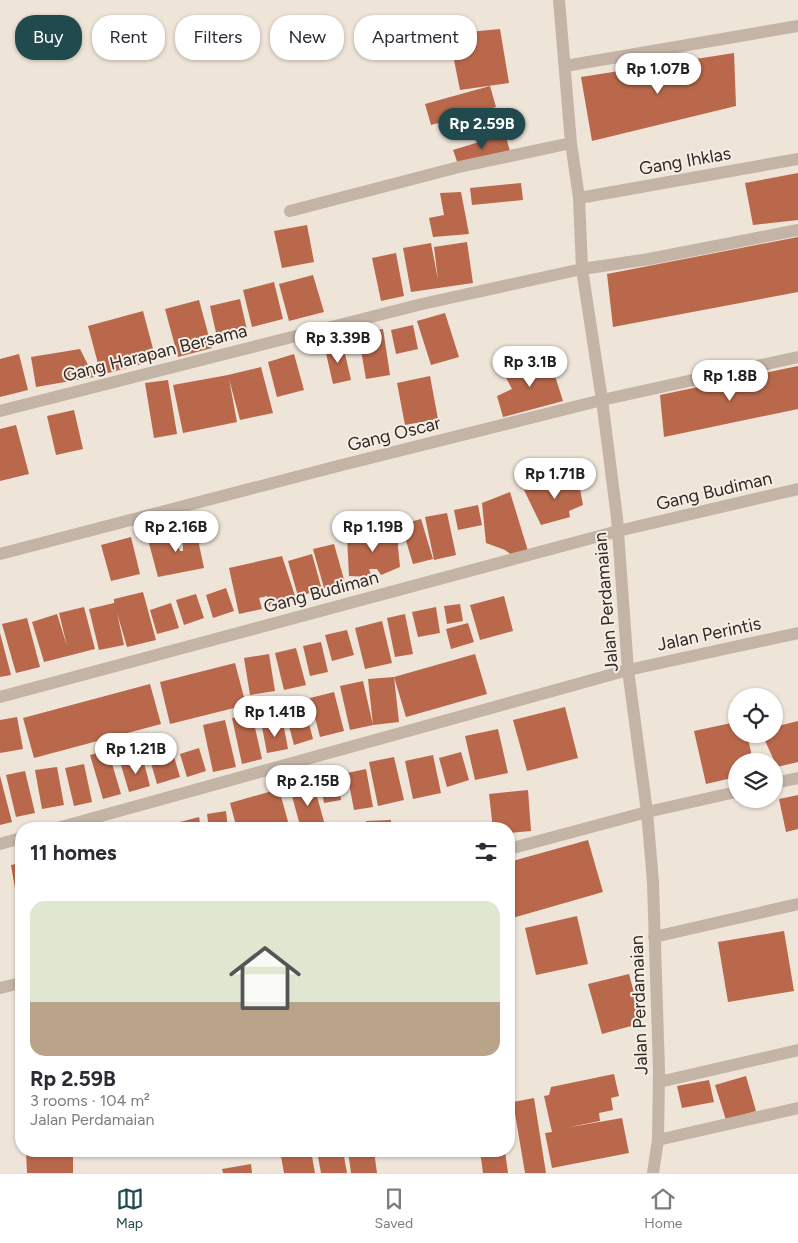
<!DOCTYPE html>
<html lang="en">
<head>
<meta charset="utf-8">
<style>
  :root { --surface:#fff; --page:#f7f7f7; --text:#2b2b33; --muted:#7c7c81; --line:#e1e1e2; --accent:#204a4e }
  body { margin:0; font-family:Figtree,sans-serif; background:var(--page); color:var(--text); height:100vh; display:flex; flex-direction:column; font-size:19px; white-space:nowrap }
  * { box-sizing:border-box; margin:0 }
  p { font-size:16px; color:var(--muted) }
  .icon { flex:none; width:28px; height:28px; fill:none; stroke:currentColor; stroke-width:2; stroke-linecap:round; stroke-linejoin:round }
  .map { position:relative; flex:1; overflow:hidden }
  .details { position:absolute; left:15px; top:822px; width:500px; height:335px; display:flex; flex-direction:column; background:var(--surface); border-radius:20px; box-shadow:0 1px 4px #0004 }
  .details>* { flex:none }
  .guide { position:absolute; left:15px; top:15px; width:500px; height:45px; display:flex; gap:10px }
  .buttons { position:absolute; left:728px; top:688px; display:grid; gap:10px }
  .buttons a { display:grid; place-items:center; width:55px; height:55px; border-radius:50%; background:var(--surface); box-shadow:0 1px 4px #0004; font-size:25px }
  .price { position:absolute; translate:-50% -42px; padding:0 11px; border-radius:18px; background:#fff; color:#222; font-size:16px; line-height:32px; filter:drop-shadow(0 1px 2px #0008) }
  .price::after { content:''; position:absolute; left:50%; top:30px; width:15px; height:11px; margin-left:-8px; background:inherit; clip-path:polygon(0 0,100% 0,50% 100%) }
  .price.active { background:var(--accent); color:#fff }
  ul { padding:0; list-style:none }
  li { display:grid; align-content:center; gap:10px; height:265px; padding:0 15px }
  li span { display:grid; place-items:center; height:155px; border-radius:15px; color:#555 }
  li>.icon { margin-inline-start:auto }
  span .icon { width:90px; height:90px; fill:#fffc; stroke-width:1 }
  li b { font-size:21px }
  h2 { display:flex; justify-content:space-between; align-items:center; height:60px; padding:0 15px; font-size:21px }
  .tag { padding:0 18px; border-radius:20px; background:var(--surface); box-shadow:0 1px 4px #0004; font-size:18px; line-height:45px }
  .tag.active { background:var(--accent); color:#fff }
  .tab-bar { display:flex; justify-content:space-around; align-items:center; height:70px; border-top:1px solid var(--line); background:var(--surface); font-size:14px; color:var(--muted) }
  .tab-bar a { display:grid; justify-items:center; gap:2px }
  .tab-bar .active { color:var(--accent) }
  .map>svg:first-child { display:block }
  .building { fill:#b9684b }
  .lines { fill:none; stroke-linecap:round; stroke-linejoin:round }
  .minor { stroke:#c4b4a6; stroke-width:12 }
  .labels { text-anchor:middle; dominant-baseline:central; stroke-width:4; stroke-linejoin:round; paint-order:stroke }
  .street-label { font-size:18px; fill:#312a26; stroke:#f6eee4 }
</style>
</head>
<body>
<div class="map">
<svg width="798" height="1173" viewBox="0 0 798 1173">
  <rect width="100%" height="100%" fill="#eee4d8"/>
  <!-- building -->
  <path class="building" d="M500,29L509,83L460,90L452,50H445L448,34Z
    M734,53L736,106L592,141L581,77Z
    M490,86L496,107L431,125L425,104Z
    M505,134L510,151L459,167L453,150Z
    M798,173V220L753,225L745,183Z
    M521,183L523,200L472,205L470,188Z
    M461,192L469,234L433,237L429,218L444,215L440,193Z
    M307,225L314,262L282,268L274,231Z
    M798,237V292L613,327L607,274Z
    M467,242L473,283L411,292L403,248L431,243L438,280L434,247Z
    M396,253L404,296L381,301L372,258Z
    M313,275L324,312L289,321L279,284Z
    M274,282L283,319L252,327L243,290Z
    M240,299L247,330L217,337L210,306Z
    M199,300L212,348L178,357L165,309Z
    M143,311L156,360L101,375L88,326Z
    M445,313L459,357L431,365L417,321Z
    M413,325L418,349L396,354L391,330Z
    M383,329L390,375L366,379L358,333Z
    M343,345L351,380L333,384L325,349Z
    M80,349L94,377L36,387L31,357Z
    M19,354L28,390L0,397V359Z
    M294,354L304,390L277,397L268,362Z
    M549,357L563,401L503,417L497,396L512,389L503,372Z
    M798,366V409L664,437L660,395Z
    M261,367L273,413L240,420L229,379L237,422L183,433L173,385L228,375Z
    M430,376L438,419L405,425L397,383Z
    M168,380L177,434L154,438L145,383Z
    M74,410L83,449L56,455L47,416Z
    M16,425L29,474L0,481V429Z
    M578,478L583,505L569,511L570,517L541,525L524,490Z
    M510,492L528,551L513,556L505,550L486,543L482,503Z
    M478,505L482,525L458,530L454,510Z
    M447,513L456,555L434,560L425,517Z
    M421,519L433,559L413,564L401,524Z
    M398,527V547L400,567L381,575L377,569H369L372,577L349,576L347,537Z
    M182,530H196L204,568L158,577L147,536L173,532L180,551H183Z
    M131,537L140,574L111,581L101,545Z
    M334,544L345,583L324,588L313,549Z
    M312,554L322,590L298,596L288,561Z
    M282,556L296,599L269,606L267,596L259,598L262,609L239,614L229,568Z
    M226,588L234,611L213,618L206,595Z
    M143,592L156,640L127,647L117,613L124,645L99,650L89,609L114,603V599Z
    M196,594L204,618L184,625L176,600Z
    M504,596L513,631L480,640L470,605Z
    M171,603L179,628L157,634L150,610Z
    M460,604L463,621L447,624L444,606Z
    M84,607L95,649L44,662L32,622L57,614L67,646L59,613Z
    M436,607L440,633L418,637L412,612Z
    M405,614L413,654L395,657L387,618Z
    M27,618L40,667L16,673L2,624Z
    M382,621L392,663L365,669L355,628Z
    M468,623L474,642L451,649L446,629Z
    M347,630L354,655L332,661L325,635Z
    M0,633L11,675L0,677Z
    M321,642L328,672L310,676L303,646Z
    M296,648L306,685L284,690L275,653Z
    M269,654L275,691L250,695L244,658Z
    M475,654L487,694L406,717L394,677Z
    M235,663L246,705L170,724L160,682Z
    M394,677L399,722L373,725L350,730L340,686L363,681L373,725L368,679Z
    M150,684L161,724L34,758L23,718Z
    M334,692L344,731L320,737L310,698Z
    M303,701L313,739L294,745L284,707Z
    M565,707L578,758L527,771L513,720Z
    M252,714L262,759L242,764L232,718Z
    M17,717L23,749L0,753V720Z
    M225,720L236,767L213,772L203,725Z
    M798,721V762L777,767L762,734H774V727Z
    M283,722L288,749L267,753L262,727Z
    M736,722V734H747L753,761H736V777L706,784L694,731Z
    M498,729L508,773L475,780L465,736Z
    M170,743L180,777L157,784L147,749Z
    M199,748L206,771L187,777L180,754Z
    M108,750L121,794L103,799L90,755Z
    M461,752L469,780L447,787L439,758Z
    M433,755L441,793L413,799L405,761Z
    M394,757L404,800L378,806L369,762Z
    M143,759L150,786L129,792L121,765Z
    M84,764L92,802L74,806L65,768Z
    M57,767L64,805L42,809L35,770Z
    M335,768L341,800L324,803L318,771Z
    M366,769L373,807L354,810L347,773Z
    M25,771L35,813L16,817L6,775Z
    M0,776L12,822L0,825Z
    M313,782L326,829H301L290,789Z
    M279,789L290,829H237L230,803Z
    M528,790L531,831L509,833V829H493L489,794Z
    M798,795V829L786,832L779,799Z
    M226,811L228,829H209L207,814Z
    M199,817L201,829H182L180,822Z
    M391,820V829H366V821Z
    M167,823L169,829H151V828Z
    M588,840L603,892L509,919V862Z
    M21,863V900H17L11,865Z
    M577,916L588,964L536,975L525,928Z
    M784,931L794,991L728,1002L718,942Z
    M629,974L642,1023L602,1034L588,984Z
    M614,1074L619,1096L611,1098L613,1110L599,1113L600,1121L565,1128L622,1118L629,1153L552,1168L545,1133L552,1132L544,1096L549,1095L551,1087Z
    M746,1076L756,1111L726,1120L715,1085Z
    M709,1080L714,1102L682,1108L677,1086Z
    M534,1098L546,1173H525L513,1102Z
    M26,1151H73V1173H27Z
    M280,1151H311L315,1173H284Z
    M317,1151H343L347,1173H321Z
    M348,1151H374L377,1173H351Z
    M480,1151H505L508,1173H483Z
    M251,1164L252,1173H223L222,1169Z"/>
  <g class="lines">
    <!-- minor -->
    <path class="minor" d="M559,0L571,143L579,198L582,269L602,400L617,518L628,670L647,812L653,882L659,1071L658,1140L653,1173
      M565,66L798,26
      M579,198L798,159
      M290,211L459,167L571,143
      M0,411L422,304L582,269L649,259L798,230
      M0,554L334,467L602,400L798,357
      M0,697L618,531L798,489
      M774,783L798,778
      M54,829L628,670L798,633
      M0,844L21,838
      M509,849L647,812L736,792
      M654,937L798,904
      M0,988L21,983
      M659,1082L798,1050
      M658,1140L798,1108"/>
  </g>
  <g class="labels">
    <!-- street labels -->
    <g class="street-label">
      <text transform="translate(685 161) rotate(-10)">Gang Ihklas</text>
      <text transform="translate(155 353) rotate(-14)">Gang Harapan Bersama</text>
      <text transform="translate(394 434) rotate(-14)">Gang Oscar</text>
      <text transform="translate(714 491) rotate(-13)">Gang Budiman</text>
      <text transform="translate(321 592) rotate(-15)">Gang Budiman</text>
      <text transform="translate(606 602) rotate(-95)">Jalan Perdamaian</text>
      <text transform="translate(709 634) rotate(-12)">Jalan Perintis</text>
      <text transform="translate(639 1005) rotate(-92)">Jalan Perdamaian</text>
    </g>
  </g>
</svg>
<div class="buttons">
<a><svg class="icon" aria-label="locate" viewBox="0 0 24 24"><circle cx="12" cy="12" r="6"/><path d="M12 2v4M12 18v4M2 12h4M18 12h4"/></svg></a>
<a><svg class="icon" aria-label="layers" viewBox="0 0 24 24"><path d="M12 4l9 5-9 5-9-5zM3 14l9 5 9-5"/></svg></a>
</div>
<b class="price" style="left:658px;top:95px">Rp 1.07B</b>
<b class="price active" style="left:482px;top:150px">Rp 2.59B</b>
<b class="price" style="left:338px;top:364px">Rp 3.39B</b>
<b class="price" style="left:530px;top:388px">Rp 3.1B</b>
<b class="price" style="left:730px;top:402px">Rp 1.8B</b>
<b class="price" style="left:555px;top:500px">Rp 1.71B</b>
<b class="price" style="left:176px;top:553px">Rp 2.16B</b>
<b class="price" style="left:373px;top:553px">Rp 1.19B</b>
<b class="price" style="left:275px;top:738px">Rp 1.41B</b>
<b class="price" style="left:136px;top:775px">Rp 1.21B</b>
<b class="price" style="left:308px;top:807px">Rp 2.15B</b>
<div class="guide">
<a class="tag active">Buy</a>
<a class="tag">Rent</a>
<a class="tag">Filters</a>
<a class="tag">New</a>
<a class="tag">Apartment</a>
</div>
<section class="details">
<h2>11 homes<svg class="icon" aria-label="filters" viewBox="0 0 24 24"><path d="M4 7h16M4 17h16"/><circle cx="9" cy="7" r="2"/><circle cx="15" cy="17" r="2"/></svg></h2>
<ul>
<li><span style="background:linear-gradient(#dfe7d0 65%,#b9a48a 0)"><svg class="icon" aria-label="home" viewBox="0 0 24 24"><path d="M3 11l9-7 9 7M6 9v11h12V9"/></svg></span><div><b>Rp 2.59B</b><p>3 rooms · 104 m²</p><p>Jalan Perdamaian</p></div></li>
</ul>
</section>
</div>
<nav class="tab-bar">
<a class="active"><svg class="icon" aria-label="map" viewBox="0 0 24 24"><path d="M3 6l6-2 6 2 6-2v14l-6 2-6-2-6 2zM9 4v14M15 6v14"/></svg>Map</a>
<a><svg class="icon" aria-label="saved" viewBox="0 0 24 24"><path d="M7 4h10v16l-5-4-5 4z"/></svg>Saved</a>
<a><svg class="icon" aria-label="home" viewBox="0 0 24 24"><path d="M3 11l9-7 9 7M6 9v11h12V9"/></svg>Home</a>
</nav>
</body>
</html>
